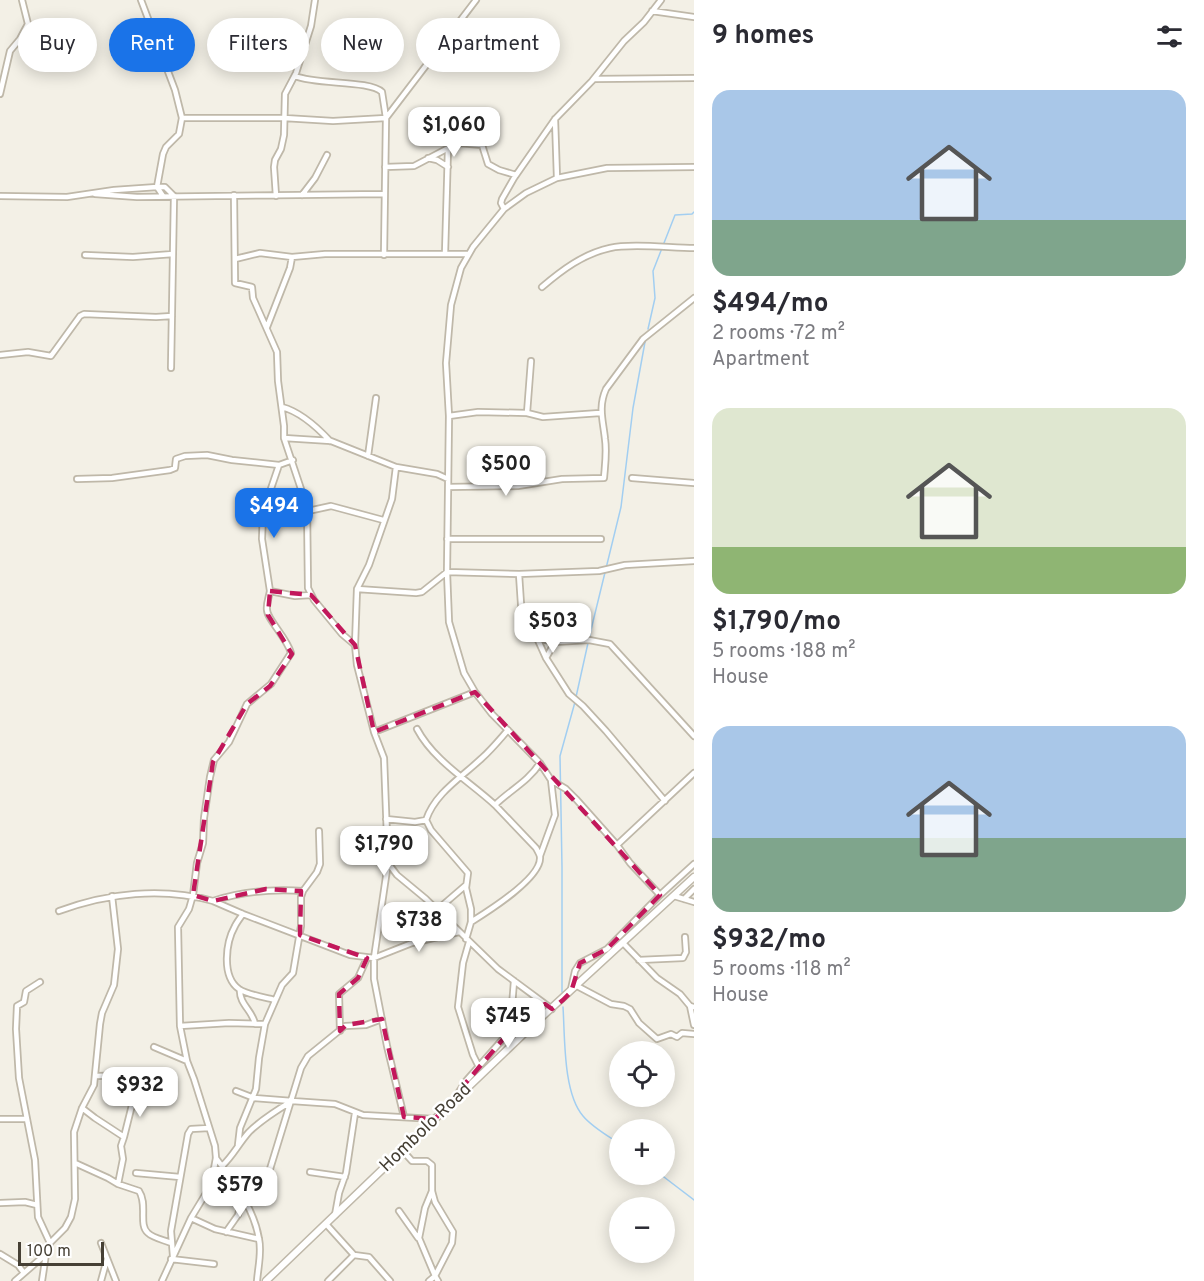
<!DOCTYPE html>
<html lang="en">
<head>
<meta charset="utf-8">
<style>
  :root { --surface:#fff; --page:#f2f2f3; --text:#2b2b33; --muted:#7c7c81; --accent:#1a73e8 }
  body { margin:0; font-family:Overpass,sans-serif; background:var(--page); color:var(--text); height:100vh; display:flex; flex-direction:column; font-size:22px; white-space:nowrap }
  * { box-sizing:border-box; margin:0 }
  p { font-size:20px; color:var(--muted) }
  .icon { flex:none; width:33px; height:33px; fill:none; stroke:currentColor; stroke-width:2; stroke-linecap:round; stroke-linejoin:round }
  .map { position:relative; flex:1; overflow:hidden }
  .panel { display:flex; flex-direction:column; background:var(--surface); width:510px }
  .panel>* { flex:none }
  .top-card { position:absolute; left:18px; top:18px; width:570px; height:54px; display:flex; gap:12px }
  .tools { position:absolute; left:609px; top:1041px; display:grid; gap:12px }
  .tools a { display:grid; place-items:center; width:66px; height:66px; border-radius:50%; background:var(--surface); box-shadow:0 3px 15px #0003; font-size:30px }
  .scale { position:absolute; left:18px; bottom:15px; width:86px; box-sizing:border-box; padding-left:6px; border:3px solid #464035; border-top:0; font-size:16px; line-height:21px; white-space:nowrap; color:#464035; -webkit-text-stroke:4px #fff; paint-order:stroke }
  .price { position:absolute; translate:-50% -51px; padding:0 14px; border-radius:12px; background:#fff; color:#222; font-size:20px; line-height:39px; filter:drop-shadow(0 2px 3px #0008) }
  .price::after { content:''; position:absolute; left:50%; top:36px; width:18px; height:14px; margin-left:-9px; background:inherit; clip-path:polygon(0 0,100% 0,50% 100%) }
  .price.on { background:var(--accent); color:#fff }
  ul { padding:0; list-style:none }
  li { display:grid; align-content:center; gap:12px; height:318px; padding:0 18px }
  li span { display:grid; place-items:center; height:186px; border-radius:18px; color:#555 }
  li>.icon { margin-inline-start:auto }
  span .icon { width:108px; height:108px; fill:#fffc; stroke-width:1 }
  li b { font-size:26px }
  h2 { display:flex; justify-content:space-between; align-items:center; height:72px; padding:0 18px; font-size:26px }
  .pill { padding:0 21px; border-radius:27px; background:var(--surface); box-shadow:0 3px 15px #0003; font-size:21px; line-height:54px }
  .pill.on { background:var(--accent); color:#fff }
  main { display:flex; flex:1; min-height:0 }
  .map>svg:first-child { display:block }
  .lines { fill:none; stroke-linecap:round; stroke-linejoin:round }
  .stream { stroke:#a2cef1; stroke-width:1.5 }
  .minor-casing { stroke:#bfb8a9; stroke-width:8 }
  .tertiary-casing { stroke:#bfb8a9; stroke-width:9 }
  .minor { stroke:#fff; stroke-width:4.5 }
  .tertiary { stroke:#fff; stroke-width:6 }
  .marked { fill:none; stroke:#c2185b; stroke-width:4.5; stroke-dasharray:12 8; stroke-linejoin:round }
  .labels { text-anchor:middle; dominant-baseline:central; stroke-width:5; stroke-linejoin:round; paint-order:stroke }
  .street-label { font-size:18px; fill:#464035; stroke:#fff }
</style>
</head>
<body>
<main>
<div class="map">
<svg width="694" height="1281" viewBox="0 0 694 1281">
  <rect width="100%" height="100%" fill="#f3f0e6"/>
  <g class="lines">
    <!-- stream -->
    <path class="stream" d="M648,329L655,298L653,271L675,215L692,214L694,212
      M589,638L621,507L633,408L645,342
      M576,697L588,643
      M562,992V867L560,756L575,702
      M563,1007C565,1037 563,1093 583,1116C592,1127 608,1136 620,1144
      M660,1174L694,1200"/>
    <defs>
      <path id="minor" d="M141,0L175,90L182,118L179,134L166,147L163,154L157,187L163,196
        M652,11L694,17
        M295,76C317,85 369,80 382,92L386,118L384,255
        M594,79L694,78
        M0,94L10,51L20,39L28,24L22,0
        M182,118H284L333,121L386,118L476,0
        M555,119L557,178
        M428,158L437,160L448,167
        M385,167L414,166L458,143L482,145L488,164L499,170L516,175
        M95,194L137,197L384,194
        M234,195L235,283L252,287L253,298L277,352L278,381L284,426V438L307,507L308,588L314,600L342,634L355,645
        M302,195L315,178L327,155
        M0,196L67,197L114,190L157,187H165L174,196L171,368
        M276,196L274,167L275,160L281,149L284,135L285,94L296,73L311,26L315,0
        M504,209L501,203L502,199L514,178L555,119L592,81L624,41L644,22L661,0
        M445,254L448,149
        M85,255L133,257L173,254
        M235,259L260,253L292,257L325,254H468
        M542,287C562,270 583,254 610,248C631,243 671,248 694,248
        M267,327L290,268L292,257
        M0,355L28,352L51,356L80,316L84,314L156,317L172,316
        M282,407C301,412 317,427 330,441
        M527,413L531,361
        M449,416L478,412L527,413L543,417L600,413
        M284,438L331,441L396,467
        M368,456L376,398
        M279,465L263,512L262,539L270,591L295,596L311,595
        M632,478L694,483
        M77,479L112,478L170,470L175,468L176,459L185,456L207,455L232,460L279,465L293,460
        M448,479L437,474L396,467L392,499L369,565L357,589L355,645L357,665L374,732L384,758L388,863L397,875L426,899L498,969L552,1009
        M448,487L518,486L562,479L604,478C605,465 607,452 605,439C603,420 598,407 606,389L643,339L694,298
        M308,511L331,506L383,520
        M447,539H601
        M519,574L599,571L625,565L694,561
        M357,589L416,593L422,592L447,572L519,574L522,619L537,638L546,658L569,694L583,706L606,731L665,801
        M537,638L555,642L589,640L610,644L694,736
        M546,658L555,642
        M417,729C434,761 469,781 495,805C510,790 528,782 540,763
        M374,732L475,692
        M551,780L566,789L576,799L617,845L630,863L660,895
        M386,819L415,822L426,820
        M617,845L694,773
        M540,856L555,815L551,780L540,763L492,714L475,692L464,673L449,622L447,572L449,416L446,363L451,305L461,268L473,247L504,209L526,193L557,178L607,168L694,167
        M388,863L374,958V979L387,1046L404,1117
        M674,896L694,902
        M684,899L694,889
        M213,901C243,891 272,889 303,891
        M437,910L466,885
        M59,911C108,893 162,887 213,901L243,914L350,955L374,958L412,943L459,932
        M243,914C240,918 237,922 235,926C226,942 221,976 239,989C248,995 264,997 275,1000
        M471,922C487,912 542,878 540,857C540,855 537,850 536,848L495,805
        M466,939L471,922V909L466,888L468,873L431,830L426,820C435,793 462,777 482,758C492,749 500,739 508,730
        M469,942L463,963L458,1007L473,1055L479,1067
        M623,943L657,978L680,994L690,1006L694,1007
        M639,960L683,958L686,952L685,937
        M40,982L26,991L24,1002L17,1006L16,1029L19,1078L35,1160L38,1217L50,1243
        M577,986L611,1004L624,1006L630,1009L639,1023L657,1039L671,1034L677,1037L682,1033L694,1034
        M571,989L575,971L580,963L607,949L660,895L694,864
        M240,990C239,1004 253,1011 255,1024
        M690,1006L694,1025
        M180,1026L229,1023L265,1024
        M340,1031L339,994L358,978L367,958
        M510,1031L545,1004
        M154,1047L187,1061
        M97,1076L134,1075
        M236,1091L254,1098L292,1101
        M457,1095L466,1081L510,1031L514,981
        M82,1108L95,1118L124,1137L121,1146L123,1159L118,1184
        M0,1119H27
        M124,1137L135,1093
        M238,1145L240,1128L256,1089L259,1058L265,1024L282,985L293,973L301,926V897L303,891L317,872L320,864L319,831
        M403,1151L412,1161H427L432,1165V1191L435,1202L453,1232L452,1243L435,1276L438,1281
        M216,1158C234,1183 254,1208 259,1239C262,1253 258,1267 257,1281
        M75,1163L108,1178L118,1184L139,1191C148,1204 138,1225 148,1233C153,1238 164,1240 171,1243
        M222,1166C233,1156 239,1143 249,1132C261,1120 277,1110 292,1101L335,1104L363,1115L435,1119
        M310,1172L345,1177
        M136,1173L180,1177
        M0,1203L25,1202L37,1205
        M399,1211L418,1238
        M335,1215L339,1193L346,1173L355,1113
        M191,1218L215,1229L259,1239
        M326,1224L354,1255L328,1281
        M226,1232L238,1215L243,1196L247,1189L270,1169L301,1068L308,1056L345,1026L366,1025L382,1019
        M101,1243L116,1281
        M0,1254L18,1265L24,1273
        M354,1255L369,1257L390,1281
        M173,1256L171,1231L188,1134L191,1129L209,1128
        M171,1259L214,1264
        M15,1281L46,1254
        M42,1281L46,1254L50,1243L65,1228L71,1217L75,1199L74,1132L82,1108L94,1085L100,1024L102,1013L114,985L118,949L112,896
        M101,1281L107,1259
        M162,1281L191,1218L211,1185L216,1158L215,1146L194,1079L187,1061L180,1026L178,927L189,909L193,895L197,863L203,843L204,818L210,777L214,760L229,742L247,704L271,684L291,653C287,638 267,619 267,610C266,604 269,597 270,591
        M429,1281L435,1276L419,1238L425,1208L432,1191"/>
      <path id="tertiary" d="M266,1281L534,1024L694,877"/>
    </defs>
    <!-- minor casing -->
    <use href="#minor" class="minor-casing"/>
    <!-- tertiary casing -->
    <use href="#tertiary" class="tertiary-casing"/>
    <!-- minor -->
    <use href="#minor" class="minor"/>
    <!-- tertiary -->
    <use href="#tertiary" class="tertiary"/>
  </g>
  <!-- marked area -->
  <path class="marked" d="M270,591L311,595L355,645L374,732L475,692L660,895L607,949L580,963L571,992L563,1000L552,1009L545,1004L510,1031L435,1119L404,1117L382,1019L346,1025L340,1031L339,994L358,978L367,958L300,935L301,891L266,889L213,901L193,895L213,762L247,704L270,686L292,654L268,615Z"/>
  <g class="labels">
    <!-- street labels -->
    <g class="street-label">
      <text transform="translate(426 1128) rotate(-44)">Hombolo Road</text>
    </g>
  </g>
</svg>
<div class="tools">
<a><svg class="icon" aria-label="locate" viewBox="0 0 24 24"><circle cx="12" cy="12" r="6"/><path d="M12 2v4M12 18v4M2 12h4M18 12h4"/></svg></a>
<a>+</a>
<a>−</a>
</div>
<div class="scale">100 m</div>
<b class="price" style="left:454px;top:158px">$1,060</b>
<b class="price" style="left:506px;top:497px">$500</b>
<b class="price on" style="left:274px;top:539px">$494</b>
<b class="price" style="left:553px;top:654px">$503</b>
<b class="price" style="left:384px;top:877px">$1,790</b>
<b class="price" style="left:419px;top:953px">$738</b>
<b class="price" style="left:508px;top:1049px">$745</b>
<b class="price" style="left:140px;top:1118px">$932</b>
<b class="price" style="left:240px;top:1218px">$579</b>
<div class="top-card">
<a class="pill">Buy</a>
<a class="pill on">Rent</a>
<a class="pill">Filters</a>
<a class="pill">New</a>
<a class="pill">Apartment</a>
</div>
</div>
<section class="panel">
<h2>9 homes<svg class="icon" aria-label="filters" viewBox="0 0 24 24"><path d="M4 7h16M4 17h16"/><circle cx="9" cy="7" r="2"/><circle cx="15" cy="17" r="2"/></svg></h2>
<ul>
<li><span style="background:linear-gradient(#a9c7e8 70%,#7fa58c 0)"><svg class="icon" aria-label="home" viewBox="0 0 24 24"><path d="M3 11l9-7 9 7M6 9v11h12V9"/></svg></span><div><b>$494/mo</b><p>2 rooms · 72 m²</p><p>Apartment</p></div></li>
<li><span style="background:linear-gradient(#dfe7d0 75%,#8fb573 0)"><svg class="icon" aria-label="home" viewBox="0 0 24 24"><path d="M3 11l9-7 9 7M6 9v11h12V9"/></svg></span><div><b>$1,790/mo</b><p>5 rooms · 188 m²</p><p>House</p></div></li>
<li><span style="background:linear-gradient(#a9c7e8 60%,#7fa58c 0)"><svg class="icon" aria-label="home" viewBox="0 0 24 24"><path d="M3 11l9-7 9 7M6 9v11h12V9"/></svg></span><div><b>$932/mo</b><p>5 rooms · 118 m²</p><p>House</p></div></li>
</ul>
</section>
</main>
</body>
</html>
